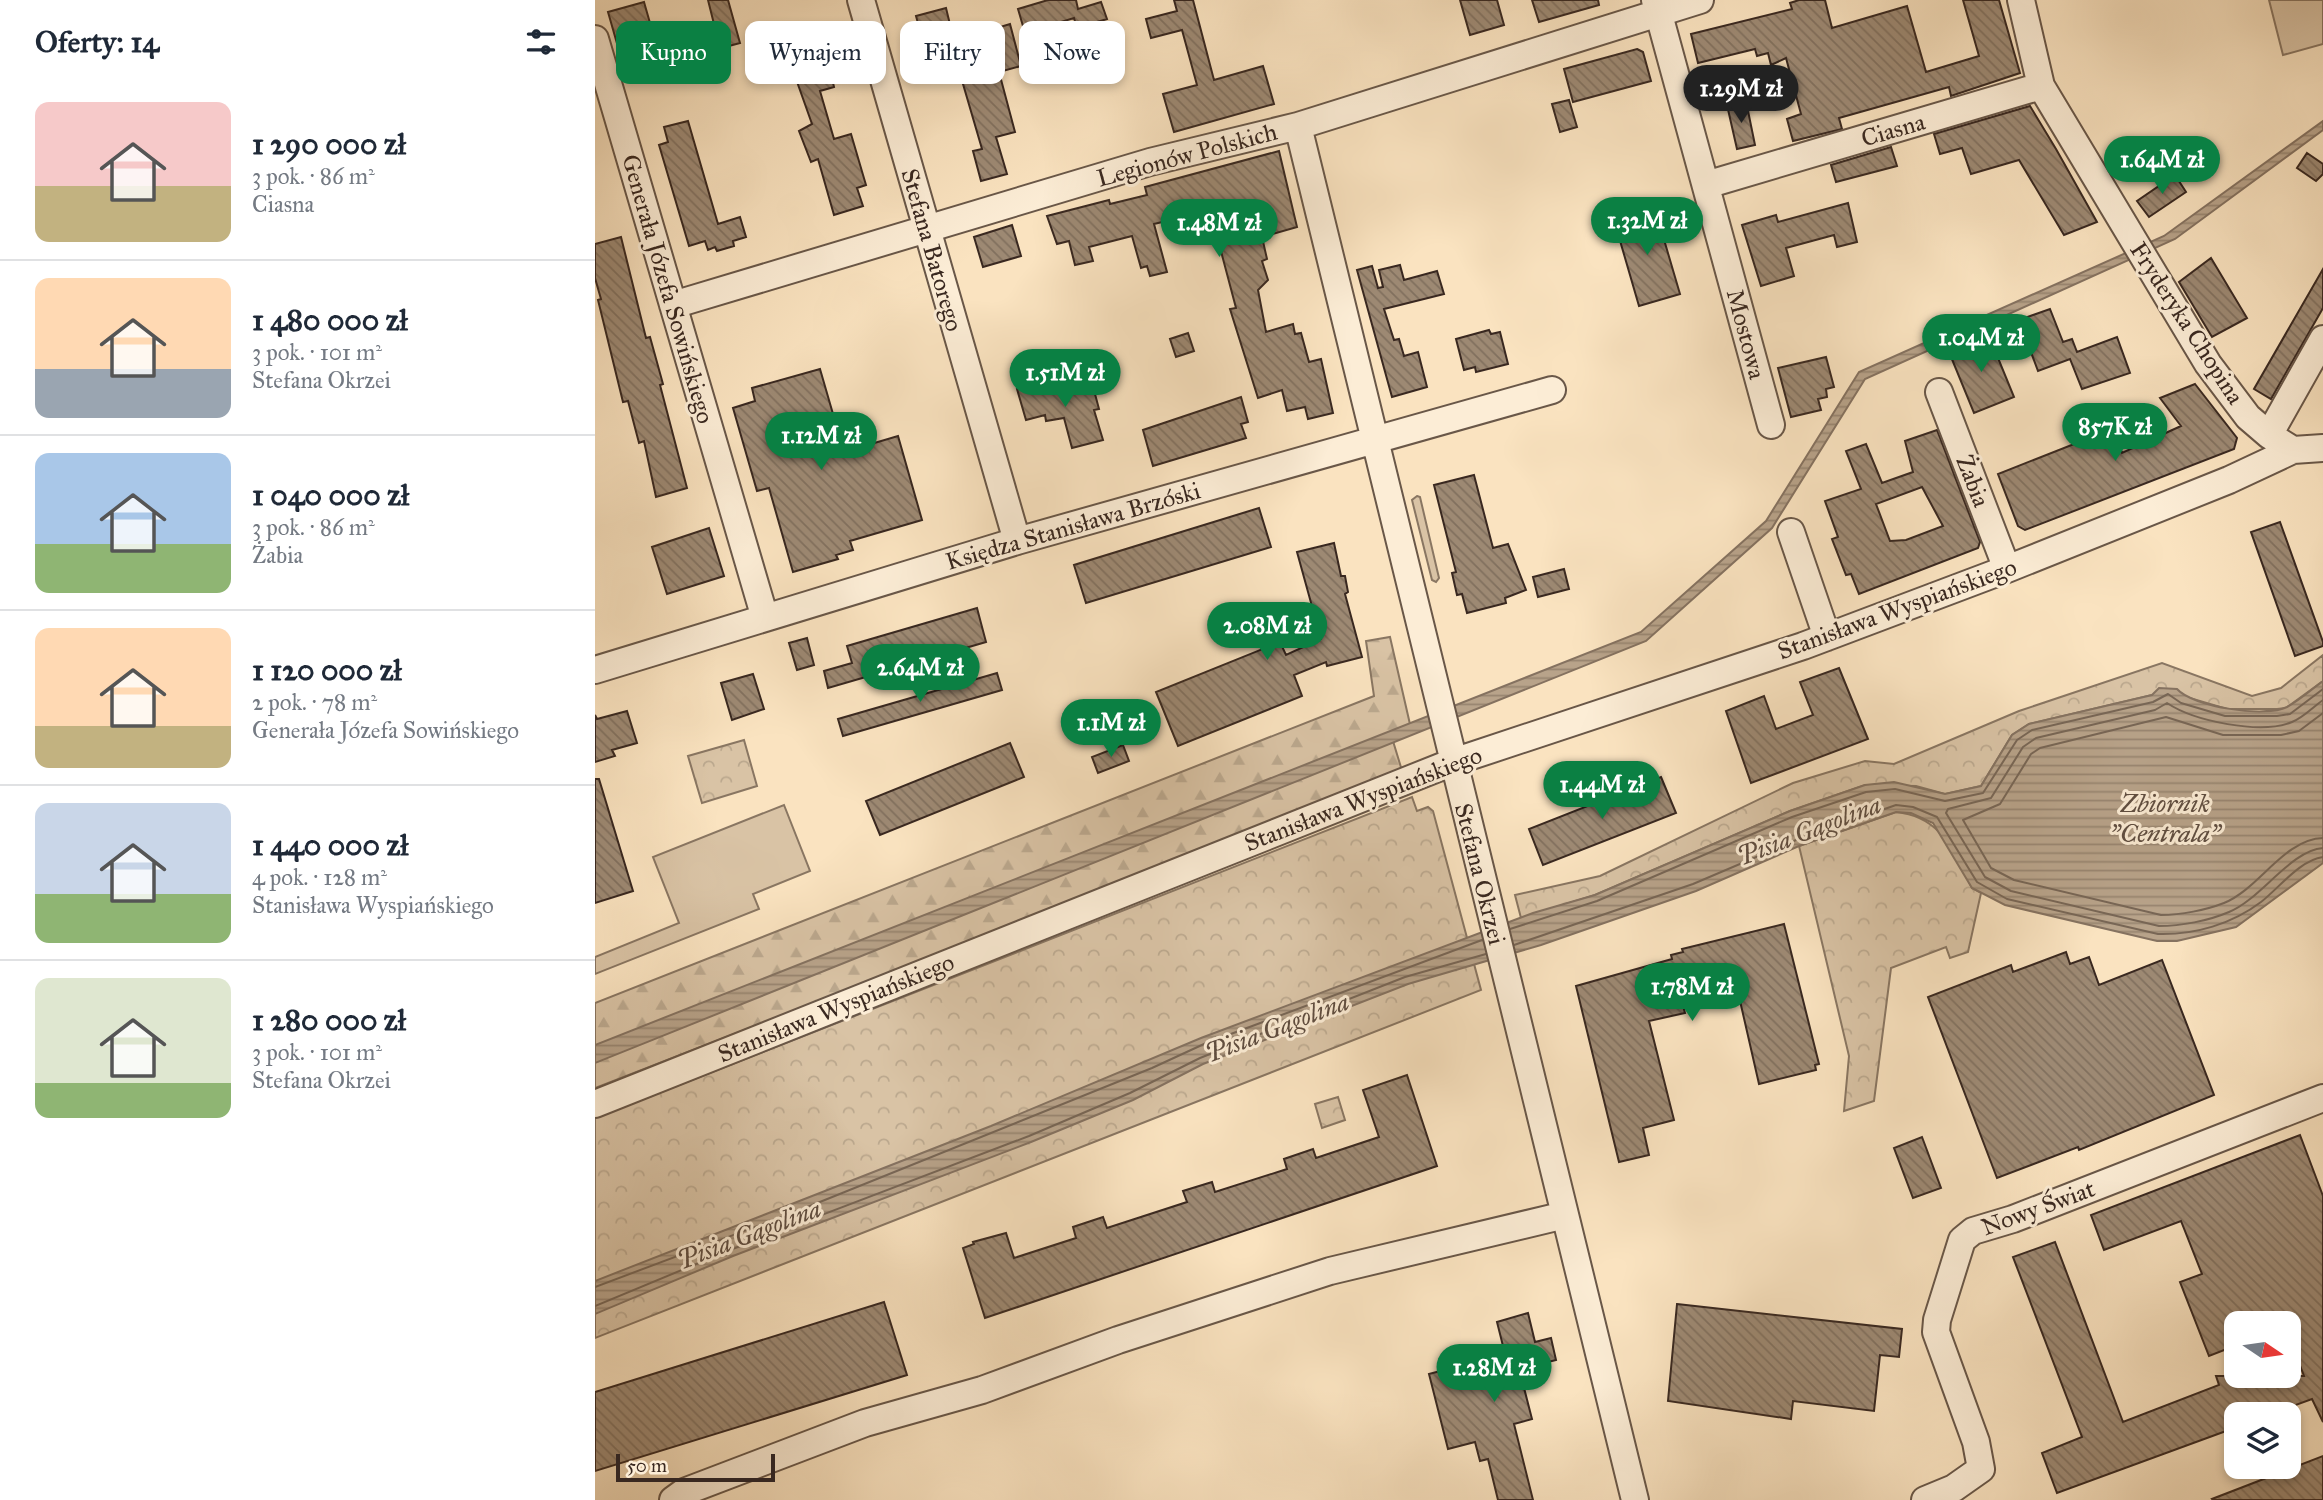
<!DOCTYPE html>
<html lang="pl">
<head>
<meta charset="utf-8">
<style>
  :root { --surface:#fff; --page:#f2f2f3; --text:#1f2937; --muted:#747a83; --line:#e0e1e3; --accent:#0b8043 }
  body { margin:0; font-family:"IM FELL Great Primer",serif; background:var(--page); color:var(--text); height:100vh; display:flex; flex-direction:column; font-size:26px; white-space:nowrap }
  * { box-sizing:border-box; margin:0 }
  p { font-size:23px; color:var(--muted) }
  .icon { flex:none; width:38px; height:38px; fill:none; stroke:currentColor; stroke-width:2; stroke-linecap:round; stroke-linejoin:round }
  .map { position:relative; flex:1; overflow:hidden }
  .drawer { display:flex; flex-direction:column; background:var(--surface); width:595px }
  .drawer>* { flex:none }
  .top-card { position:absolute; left:21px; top:21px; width:665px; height:63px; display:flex; gap:14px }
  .needle { width:46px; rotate:103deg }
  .fabs { position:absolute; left:1629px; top:1311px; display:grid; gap:14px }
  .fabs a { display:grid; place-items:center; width:77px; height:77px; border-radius:14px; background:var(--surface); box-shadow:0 4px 10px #0003; font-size:35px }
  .scale { position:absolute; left:21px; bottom:18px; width:159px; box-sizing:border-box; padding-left:7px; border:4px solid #392820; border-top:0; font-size:19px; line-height:24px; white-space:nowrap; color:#392820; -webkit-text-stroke:5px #fcedd6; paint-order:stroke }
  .price { position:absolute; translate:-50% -60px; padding:0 16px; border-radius:24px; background:var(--accent); color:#fff; font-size:23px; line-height:46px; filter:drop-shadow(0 2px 4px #0008) }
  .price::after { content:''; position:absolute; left:50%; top:42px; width:21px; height:16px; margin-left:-10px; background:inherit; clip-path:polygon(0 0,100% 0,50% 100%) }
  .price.on { background:#222; color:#fff }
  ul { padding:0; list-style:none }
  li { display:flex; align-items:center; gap:21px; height:175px; padding:0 35px }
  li+li { border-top:2px solid var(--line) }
  li span { display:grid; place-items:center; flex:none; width:196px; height:140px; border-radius:14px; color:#555 }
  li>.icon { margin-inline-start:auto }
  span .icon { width:84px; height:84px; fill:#fffc; stroke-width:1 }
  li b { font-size:30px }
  h2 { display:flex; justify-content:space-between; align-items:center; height:84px; padding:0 35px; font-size:30px }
  .tag { padding:0 24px; border-radius:14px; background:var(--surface); box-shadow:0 4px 10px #0003; font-size:24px; line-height:63px }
  .tag.on { background:var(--accent); color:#fff }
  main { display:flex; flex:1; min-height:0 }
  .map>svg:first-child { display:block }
  .green { fill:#d9c3a5; stroke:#897662; stroke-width:2 }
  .forest { fill:url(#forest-firs); stroke:#897662; stroke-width:2 }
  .park { fill:url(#park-crowns); stroke:#897662; stroke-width:2 }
  .water { fill:url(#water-rules); stroke:#857260; stroke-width:2 }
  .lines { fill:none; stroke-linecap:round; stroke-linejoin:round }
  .shore { stroke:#786655; stroke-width:2 }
  .building { fill:url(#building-back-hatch); stroke:#392820; stroke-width:2; fill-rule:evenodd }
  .minor-casing { stroke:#695748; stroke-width:30 }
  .minor { stroke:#fcedd6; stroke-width:26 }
  .labels { text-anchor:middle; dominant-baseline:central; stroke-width:6; stroke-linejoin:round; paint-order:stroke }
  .street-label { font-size:24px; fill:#392820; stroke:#fcedd6 }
  .water-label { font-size:26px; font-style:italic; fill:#5f4d40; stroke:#fcedd6 }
</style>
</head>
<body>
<main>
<section class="drawer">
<h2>Oferty: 14<svg class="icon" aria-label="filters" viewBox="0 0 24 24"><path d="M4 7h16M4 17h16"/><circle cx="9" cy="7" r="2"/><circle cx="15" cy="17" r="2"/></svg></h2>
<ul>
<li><span style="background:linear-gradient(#f6c9c9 60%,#c2b280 0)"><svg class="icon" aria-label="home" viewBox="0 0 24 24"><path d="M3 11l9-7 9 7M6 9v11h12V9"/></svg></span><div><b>1 290 000 zł</b><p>3 pok. · 86 m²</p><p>Ciasna</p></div></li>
<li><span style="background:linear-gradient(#ffd9b3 65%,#9aa5b1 0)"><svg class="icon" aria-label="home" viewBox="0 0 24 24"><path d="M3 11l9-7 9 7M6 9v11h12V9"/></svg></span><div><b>1 480 000 zł</b><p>3 pok. · 101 m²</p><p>Stefana Okrzei</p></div></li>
<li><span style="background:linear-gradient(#a9c7e8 65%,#8fb573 0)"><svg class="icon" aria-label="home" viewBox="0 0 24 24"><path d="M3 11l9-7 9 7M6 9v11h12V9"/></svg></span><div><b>1 040 000 zł</b><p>3 pok. · 86 m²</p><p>Żabia</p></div></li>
<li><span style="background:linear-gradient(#ffd9b3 70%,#c2b280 0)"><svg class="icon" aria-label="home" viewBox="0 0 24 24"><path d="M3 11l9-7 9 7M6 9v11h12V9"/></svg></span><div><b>1 120 000 zł</b><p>2 pok. · 78 m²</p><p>Generała Józefa Sowińskiego</p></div></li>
<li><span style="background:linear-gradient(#c9d6e8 65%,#8fb573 0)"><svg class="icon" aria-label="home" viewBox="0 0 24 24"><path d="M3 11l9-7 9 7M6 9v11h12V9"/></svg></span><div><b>1 440 000 zł</b><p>4 pok. · 128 m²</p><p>Stanisława Wyspiańskiego</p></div></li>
<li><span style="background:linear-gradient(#dfe7d0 75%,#8fb573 0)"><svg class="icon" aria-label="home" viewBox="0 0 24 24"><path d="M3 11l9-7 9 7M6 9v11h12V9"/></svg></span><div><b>1 280 000 zł</b><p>3 pok. · 101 m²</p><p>Stefana Okrzei</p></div></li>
</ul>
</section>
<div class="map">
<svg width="1728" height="1500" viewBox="0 0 1728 1500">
  <defs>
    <pattern id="forest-firs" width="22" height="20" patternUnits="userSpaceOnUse" patternTransform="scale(1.75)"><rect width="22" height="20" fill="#d9c3a5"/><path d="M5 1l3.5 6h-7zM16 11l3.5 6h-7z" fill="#bba88e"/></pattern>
    <pattern id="park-crowns" width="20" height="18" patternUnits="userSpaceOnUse" patternTransform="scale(1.75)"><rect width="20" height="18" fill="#d9c3a5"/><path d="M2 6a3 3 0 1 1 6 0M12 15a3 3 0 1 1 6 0" fill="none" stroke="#bba88e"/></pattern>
    <pattern id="water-rules" width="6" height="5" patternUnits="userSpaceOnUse" patternTransform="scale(1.75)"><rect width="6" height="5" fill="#b8a38a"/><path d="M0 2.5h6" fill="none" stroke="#978570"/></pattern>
    <pattern id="building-back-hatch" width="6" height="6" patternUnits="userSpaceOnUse" patternTransform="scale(1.75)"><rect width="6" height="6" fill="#9d8973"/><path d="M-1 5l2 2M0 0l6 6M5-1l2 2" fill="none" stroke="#81705e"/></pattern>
  </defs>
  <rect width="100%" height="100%" fill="#fae3c0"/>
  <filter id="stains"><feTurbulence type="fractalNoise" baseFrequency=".00286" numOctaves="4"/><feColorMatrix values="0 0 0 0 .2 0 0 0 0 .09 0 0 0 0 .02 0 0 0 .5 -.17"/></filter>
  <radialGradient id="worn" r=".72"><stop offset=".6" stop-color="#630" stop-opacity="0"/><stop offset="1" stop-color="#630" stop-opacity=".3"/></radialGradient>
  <!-- green -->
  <path class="green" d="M1674,0H1728V44L1688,55Z
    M822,496L825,497L844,578L841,582L837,580L817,500Z
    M189,805L215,871L158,894L164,909L0,974V957L84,923L58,857Z"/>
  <!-- forest -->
  <path class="forest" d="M795,637L817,733L798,741L808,774L0,1088V1003L779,696L771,641Z"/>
  <!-- park -->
  <path class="park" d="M1728,655V681L1691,708L1682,709H1632L1588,696L1557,695L1434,724L1417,735L1386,786L1350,794L1321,786L1270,785L1195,811L1000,895L926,918L920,895L1005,876L1198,783L1270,761L1299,764L1424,711L1567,663L1657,696L1686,688Z
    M149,740L162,786L107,803L93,756Z
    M817,797L822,811L833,807L838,811L886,990L0,1338V1118Z
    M1301,812C1348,817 1357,851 1377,888L1386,893L1373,952L1355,958L1351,947L1296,968L1279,1101L1249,1111L1254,1056L1204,846Z
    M743,1097L750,1120L727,1128L720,1104Z"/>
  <!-- water -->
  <path class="water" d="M1728,121V130L1580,239L1270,379L1177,528L1051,641L0,1063V1045L1046,632L1171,521L1264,372L1569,236Z
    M1728,681V863L1641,927L1582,941H1562L1410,905L1377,888L1338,823L1316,813L1301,812L1204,846L1101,891L946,945L813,984L608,1064L538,1100L436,1142L138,1256L0,1314V1281L396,1126L606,1038L938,913L1000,895L1195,811L1270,785L1299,782L1350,794L1386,786L1417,735L1434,724L1557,695L1564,688L1582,689C1598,707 1670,718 1692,707C1705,700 1717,689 1728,681Z"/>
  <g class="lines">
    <!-- shore -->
    <path class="shore" d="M1728,700C1718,707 1708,718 1697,722C1665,735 1599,721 1572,703L1560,710L1441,738L1428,747L1396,798L1353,809L1351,813L1390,877L1416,891L1564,926C1586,926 1613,921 1634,912C1665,900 1696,850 1728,848
      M1728,713L1704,731L1686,735H1628L1571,717L1445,748L1436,754L1405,804L1368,820L1396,868L1419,880L1566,915C1586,915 1611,910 1629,903C1664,889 1689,839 1728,838
      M915,929L1002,901L1197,817L1271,792L1300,789L1350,801L1388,793L1422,740L1437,730L1558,702L1573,694L1586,703L1630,716H1682L1695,714L1728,689
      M919,945L1098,884L1201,840L1301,805L1318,807L1342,817L1382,882L1412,899L1563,934C1600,935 1637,924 1666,902C1684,888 1705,860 1728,857
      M0,1287L205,1210L557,1068L609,1044L887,940
      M0,1306L135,1250L434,1136L535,1093L605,1058L683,1027L810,977L891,954"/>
  </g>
  <!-- building -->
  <path class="building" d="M113,0H133L145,43L119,50L112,26L119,24Z
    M453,0H481L483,9L506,2L512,19L482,28L479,18L430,33L423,9Z
    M579,0H598L619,80L668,66L679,104L579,132L568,94L602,85L587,30L556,38L551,19L582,11Z
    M865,0H902L909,25L875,35Z
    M937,0H1003L1004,5L944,22Z
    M1204,0H1230L1237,28L1312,6L1331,72L1384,56L1368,0H1404L1425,73L1356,96L1354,87L1244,118L1247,129L1198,141L1192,119L1206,114L1191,58L1176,65L1173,53L1162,56L1160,49L1103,63L1096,34L1197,9L1195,3Z
    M49,2L59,37L23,47L13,12Z
    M351,8L359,41L415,24L426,66L404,72L420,132L401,137L412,174L386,181L378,151L387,149L356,43L330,49L321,16Z
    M1042,49L1048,52L1056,81L978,102L969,69Z
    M231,52L239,87L225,91L239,139L256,134L271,185L262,188L268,206L239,215L223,159L216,162L204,131L217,124L195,62Z
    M974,100L982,127L965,132L957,104Z
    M1151,101L1160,145L1142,149L1132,105Z
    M1435,106L1461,149L1502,222L1469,235L1424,160L1376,174L1367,148L1345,154L1339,134Z
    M93,121L123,224L145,217L151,237L138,241L139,246L122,251L120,247L113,250L110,241L94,246L64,145L73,142L69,127Z
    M1296,147L1302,166L1241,182L1236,165Z
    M684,151L702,227L667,237L672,259L667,261L673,280L663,290L671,332L698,324L700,334L706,333L714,362L726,359L738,413L713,419L710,407L692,411L687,390L663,398L635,309L641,308L618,221L607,224L604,213L559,224L572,272L555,276L552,266L546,268L537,236L494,247L498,261L480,265L474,241L462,244L452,216L514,200L515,204L552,195L550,187Z
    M1712,153L1728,164V174L1721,181L1702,168Z
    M1580,175L1591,192L1554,217L1542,201Z
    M1253,203L1262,242L1242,247L1239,235L1191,248L1199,276L1166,286L1147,225L1181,215L1183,222Z
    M1060,209L1085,294L1044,306L1019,220Z
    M417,225L426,256L388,267L379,237Z
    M26,237L51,338L55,337L68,384L65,385L92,488L61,497L49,441L44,443L33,401L28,402L3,300L6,299L0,278V244Z
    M1616,258L1652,318L1617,337L1584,282Z
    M805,265L809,280L842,271L849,294L789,309L799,340L804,339L809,356L823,352L832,387L797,397L762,270L777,266L783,288L788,287L784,270Z
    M1728,269V308L1676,399L1659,389Z
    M1455,309L1468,342L1477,339L1482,352L1522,337L1535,373L1487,389L1475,359L1443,371L1424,320Z
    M894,330L896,334L905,332L913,364L881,372L880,367L869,370L861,339Z
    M593,333L599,351L581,357L575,339Z
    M1394,336L1419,397L1379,413L1354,352Z
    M1231,357L1239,387L1231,389L1232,397L1223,399L1226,410L1196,417L1183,368Z
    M225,369L249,452L303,436L327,520L255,541L258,550L241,555L243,559L198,572L174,488L162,491L138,408L160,401L157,388Z
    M496,379L504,409L499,410L508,440L477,448L469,418L451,421L450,415L431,420L422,389L455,381L458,389Z
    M1600,384L1642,438L1639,449L1430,530L1423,526L1403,474L1517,429L1527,453L1586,426L1565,398Z
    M646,397L653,422L646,424L651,438L558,466L548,430Z
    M1342,430L1385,542L1383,548L1264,594L1256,574L1251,575L1237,539L1243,537L1230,501L1266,489L1251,451L1271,444L1287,483L1318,472L1310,441ZM1327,487L1348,526L1311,540L1295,541L1281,504Z
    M879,475L898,548L913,544L931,590L910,598L911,603L872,613L867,594L862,595L857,573L861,572L839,485Z
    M664,508L676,547L491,603L479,565Z
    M1685,522L1728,642V646L1700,656L1656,532Z
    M114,528L129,576L72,594L57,547Z
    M739,543L746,576H750L753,592L750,594L767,657L732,666L731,662L699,675L707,696L583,746L561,692L685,642L691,655L726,639L702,552Z
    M969,569L974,589L943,597L938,577Z
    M382,608L391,642L233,688L229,671L257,663L252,646Z
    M212,638L219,665L202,670L194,643Z
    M1244,668L1273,739L1156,783L1131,711L1169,696L1181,729L1218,715L1205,682Z
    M402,673L407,690L248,736L243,719Z
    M158,674L169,709L137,720L126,683Z
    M32,711L42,743L17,750L20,756L0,762V715L2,719Z
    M415,743L429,777L285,835L271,801Z
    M528,745L534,761L503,773L497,757Z
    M1066,777L1081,813L948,865L934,829Z
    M0,779H4L38,891L0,903Z
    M1189,924L1224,1064L1220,1065L1221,1070L1164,1084L1143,992L1088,1006L1090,1013L1054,1021L1079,1120L1048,1128L1054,1155L1024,1162L981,986L1077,959L1076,955L1088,952L1087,949Z
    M1471,952L1475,964L1494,957L1504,985L1567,960L1619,1095L1484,1150L1483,1147L1402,1178L1333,997L1416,965L1418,972Z
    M812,1075L842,1166L390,1318L368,1248L379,1244L378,1242L411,1233L419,1258L481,1238L478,1227L508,1217L512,1228L592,1202L588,1191L617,1182L620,1192L692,1169L689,1159L718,1149L721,1158L784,1137L768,1090Z
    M1705,1135L1728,1196V1422L1717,1399L1676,1414H1642V1427L1462,1493L1447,1453L1487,1437L1418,1257L1460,1242L1528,1422L1624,1385L1621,1376H1709L1694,1337V1323H1642V1345L1614,1356L1585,1282L1607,1274L1586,1221L1509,1250L1496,1215Z
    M1327,1137L1346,1188L1318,1198L1299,1148Z
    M289,1302L312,1375L0,1471V1392Z
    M1082,1304L1307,1329L1304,1357L1285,1355L1279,1411L1198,1401L1196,1419L1073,1401Z
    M933,1313L940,1342L956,1338L961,1360L933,1367L936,1382L928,1384L937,1419L919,1424L938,1500H903L893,1459L885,1461L880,1442L853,1449L834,1374L910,1354L902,1322Z
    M1728,1456V1500H1618L1617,1499Z"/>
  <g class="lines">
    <defs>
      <path id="minor" d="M266,0L422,541
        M1060,0L1176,425
        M1426,0L1446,86L1613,364L1653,417L1674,435L1698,450L1728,448
        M0,39L170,618
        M703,126L1040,1500
        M1111,185L1446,86
        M78,305L555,162L703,126L1105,0
        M1344,392L1412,569
        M1674,435L1728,339
        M1196,532L1232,637
        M0,670L422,541L957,390
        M0,1104L858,762L1208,646L1412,569L1634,480L1698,450
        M78,1500L89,1492L270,1423L387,1390L523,1340L735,1271L970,1215
        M1330,1500L1359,1488L1386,1469L1381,1442L1341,1332L1342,1320L1367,1240L1378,1231L1418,1219L1728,1098"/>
    </defs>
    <!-- minor casing -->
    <use href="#minor" class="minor-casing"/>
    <!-- minor -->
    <use href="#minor" class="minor"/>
  </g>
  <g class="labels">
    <!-- street labels -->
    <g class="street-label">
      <text transform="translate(1298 130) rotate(-16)">Ciasna</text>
      <text transform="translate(592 155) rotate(-15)">Legionów Polskich</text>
      <text transform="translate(337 250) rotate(74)">Stefana Batorego</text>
      <text transform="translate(73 289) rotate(74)">Generała Józefa Sowińskiego</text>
      <text transform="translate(1592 323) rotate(57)">Fryderyka Chopina</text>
      <text transform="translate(1151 334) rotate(75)">Mostowa</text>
      <text transform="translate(1378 481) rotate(69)">Żabia</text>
      <text transform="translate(478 526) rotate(-16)">Księdza Stanisława Brzóski</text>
      <text transform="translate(1302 609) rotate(-20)">Stanisława Wyspiańskiego</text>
      <text transform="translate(768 799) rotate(-21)">Stanisława Wyspiańskiego</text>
      <text transform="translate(885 874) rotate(76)">Stefana Okrzei</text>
      <text transform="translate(241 1008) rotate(-22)">Stanisława Wyspiańskiego</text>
      <text transform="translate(1443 1208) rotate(-20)">Nowy Świat</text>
    </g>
    <!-- water labels -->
    <g class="water-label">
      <text x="1570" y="803">Zbiornik<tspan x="1570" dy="30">"Centrala"</tspan></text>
      <text transform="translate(1214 830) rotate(-21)">Pisia Gągolina</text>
      <text transform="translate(682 1027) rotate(-21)">Pisia Gągolina</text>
      <text transform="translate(154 1234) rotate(-21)">Pisia Gągolina</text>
    </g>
  </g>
  <rect width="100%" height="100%" filter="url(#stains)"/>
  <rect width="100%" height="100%" fill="url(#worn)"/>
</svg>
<div class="fabs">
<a><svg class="needle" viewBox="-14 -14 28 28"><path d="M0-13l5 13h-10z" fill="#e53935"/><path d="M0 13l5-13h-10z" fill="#747a83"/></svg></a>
<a><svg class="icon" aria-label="layers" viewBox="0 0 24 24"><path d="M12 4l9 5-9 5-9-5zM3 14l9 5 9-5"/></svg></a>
</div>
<div class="scale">50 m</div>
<b class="price on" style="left:1146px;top:125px">1.29M zł</b>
<b class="price" style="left:1567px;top:196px">1.64M zł</b>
<b class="price" style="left:1052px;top:257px">1.32M zł</b>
<b class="price" style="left:624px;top:259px">1.48M zł</b>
<b class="price" style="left:1386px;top:374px">1.04M zł</b>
<b class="price" style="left:470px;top:409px">1.51M zł</b>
<b class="price" style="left:1520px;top:463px">857K zł</b>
<b class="price" style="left:226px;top:472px">1.12M zł</b>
<b class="price" style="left:672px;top:662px">2.08M zł</b>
<b class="price" style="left:325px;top:704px">2.64M zł</b>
<b class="price" style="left:516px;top:759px">1.1M zł</b>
<b class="price" style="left:1007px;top:821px">1.44M zł</b>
<b class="price" style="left:1097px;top:1023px">1.78M zł</b>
<b class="price" style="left:899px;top:1404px">1.28M zł</b>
<div class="top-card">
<a class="tag on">Kupno</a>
<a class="tag">Wynajem</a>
<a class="tag">Filtry</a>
<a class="tag">Nowe</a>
</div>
</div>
</main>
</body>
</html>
